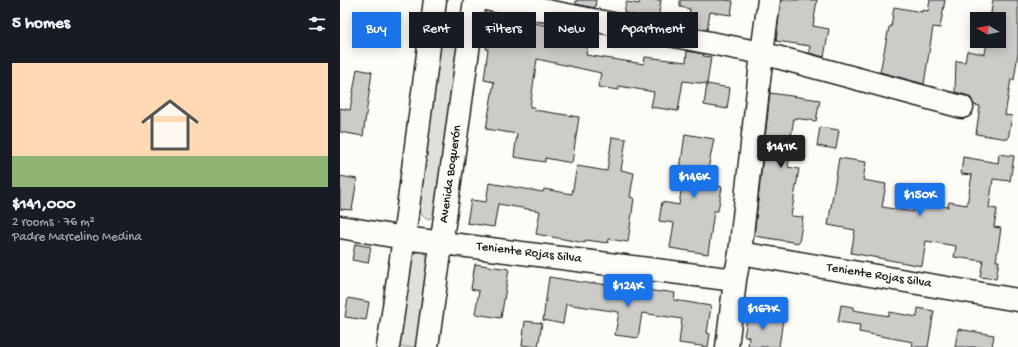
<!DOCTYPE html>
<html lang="en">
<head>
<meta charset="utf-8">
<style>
  :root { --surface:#171b24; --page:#20242c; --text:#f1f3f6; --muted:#9ea1a6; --line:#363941; --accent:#1a73e8 }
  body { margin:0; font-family:"Gochi Hand",sans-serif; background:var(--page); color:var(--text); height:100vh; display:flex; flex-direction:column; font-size:15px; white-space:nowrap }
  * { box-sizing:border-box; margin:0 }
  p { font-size:13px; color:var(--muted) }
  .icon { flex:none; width:22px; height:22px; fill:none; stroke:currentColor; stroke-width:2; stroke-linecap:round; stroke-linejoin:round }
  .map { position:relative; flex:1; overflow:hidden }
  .details { display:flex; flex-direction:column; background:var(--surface); width:340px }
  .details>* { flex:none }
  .hud { position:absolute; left:12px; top:12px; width:380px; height:36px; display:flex; gap:8px }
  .needle { width:26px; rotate:279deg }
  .buttons { position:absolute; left:630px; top:12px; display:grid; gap:8px }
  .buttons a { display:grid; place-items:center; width:36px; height:36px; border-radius:0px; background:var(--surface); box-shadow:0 2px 10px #0003; font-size:20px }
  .price { position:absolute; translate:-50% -34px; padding:0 9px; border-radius:4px; background:var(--accent); color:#fff; font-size:13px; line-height:26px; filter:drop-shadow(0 1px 2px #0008) }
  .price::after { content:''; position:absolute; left:50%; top:24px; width:12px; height:9px; margin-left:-6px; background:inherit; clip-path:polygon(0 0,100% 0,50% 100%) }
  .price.active { background:#222; color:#fff }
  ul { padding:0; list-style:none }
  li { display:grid; align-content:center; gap:8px; height:212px; padding:0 12px }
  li+li { border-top:1px solid var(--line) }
  li span { display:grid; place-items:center; height:124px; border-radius:0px; color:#555 }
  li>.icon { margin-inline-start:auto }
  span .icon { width:72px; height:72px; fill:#fffc; stroke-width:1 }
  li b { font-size:17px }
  h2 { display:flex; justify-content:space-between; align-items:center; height:48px; padding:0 12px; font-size:17px }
  .tag { padding:0 14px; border-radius:0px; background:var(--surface); box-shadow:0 2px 10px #0003; font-size:14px; line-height:36px }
  .tag.active { background:var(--accent); color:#fff }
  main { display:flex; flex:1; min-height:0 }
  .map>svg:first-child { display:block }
  .green { fill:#e0dfdb; stroke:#7e7e7c }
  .building { fill:#cccbc8; stroke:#1c1c1c }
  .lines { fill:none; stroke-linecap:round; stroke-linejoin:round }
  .minor-casing { stroke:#1c1c1c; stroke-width:25 }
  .minor { stroke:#fdfcf7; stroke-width:22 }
  .labels { text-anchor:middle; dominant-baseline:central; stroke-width:3.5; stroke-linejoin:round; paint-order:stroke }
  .street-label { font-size:13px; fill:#1c1c1c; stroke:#fdfcf7 }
</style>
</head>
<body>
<main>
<section class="details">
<h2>5 homes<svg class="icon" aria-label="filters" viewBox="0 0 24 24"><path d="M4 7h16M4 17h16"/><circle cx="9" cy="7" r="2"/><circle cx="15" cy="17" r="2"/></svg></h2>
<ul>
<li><span style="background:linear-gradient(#ffd9b3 75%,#8fb573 0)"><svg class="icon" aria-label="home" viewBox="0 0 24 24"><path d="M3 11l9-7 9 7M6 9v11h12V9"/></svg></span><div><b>$141,000</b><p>2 rooms · 76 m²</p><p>Padre Marcelino Medina</p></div></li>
</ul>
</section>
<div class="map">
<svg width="678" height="347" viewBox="0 0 678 347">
  <rect width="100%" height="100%" fill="#fdfcf7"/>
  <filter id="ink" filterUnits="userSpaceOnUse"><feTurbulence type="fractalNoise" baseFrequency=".025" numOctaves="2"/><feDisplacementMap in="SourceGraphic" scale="8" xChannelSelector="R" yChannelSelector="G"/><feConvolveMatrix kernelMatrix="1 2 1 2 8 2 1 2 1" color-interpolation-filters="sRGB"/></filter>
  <g filter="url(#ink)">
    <!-- green -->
    <path class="green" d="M111,17L116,18L122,23L96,215L89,219L81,215L78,210L103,23L107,19Z
      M79,251L83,252L89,257L77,347H57L72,254Z"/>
    <!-- building -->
    <path class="building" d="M236,0H256L255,8L236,4Z
      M300,0H321L318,20L284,13L286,2L299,4Z
      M340,0H384L393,1L391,15L370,12L367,30L347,26L350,9L340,7Z
      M441,0H477L473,26L489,29L484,57L469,53L470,46L436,41Z
      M590,0H605L600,28L593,27L584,84L540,72L549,27H551L554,7L582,12V10L588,11Z
      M653,0H678V53L674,80L671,79L665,115L672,116L668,139L636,134L640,106L634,105L631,98L626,95L615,92L616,61L625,62L627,51L645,54L647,41H659V19H650Z
      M153,14L231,31L232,29L250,32L246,55L304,64L305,57L346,62L347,51L364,54L363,56L371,57L367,84L343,81L338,111L311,107L314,92L279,86V90L258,87L261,73L197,59L190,107H195L194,110L239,117L232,163L205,158V162L174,157L177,134L146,129L154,82L144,80L148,49H146Z
      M17,69L32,72L23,136L0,132V108L10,110Z
      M367,84L390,88L387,109L364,105Z
      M430,93L480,100L476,121L454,118L449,149H451L448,167L459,169L451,216L463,217L459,243L414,236Z
      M480,127L499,130L496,149L477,146Z
      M345,134L374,139L365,184L382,187L378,211H374L368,254L330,248L334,223L319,221L322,202L339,205L343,177H339Z
      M272,137L286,139L281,170L294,173L290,197L294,198L288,242L269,239L268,243L246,240L245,243L196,234L200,211L158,204L154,227L127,223L131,200L146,202L149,183L203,192L204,189L232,194L237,166L267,171Z
      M659,154L674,156L670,181L653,179L649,208L657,209L654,227L661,228L656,261H659L656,279L640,277L643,261L614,257L616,246L586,241L582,266L511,253L515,230L488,225L499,158L526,162L523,180L546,184L542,207L573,212L574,202L608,207L609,202L627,205L632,175L621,174L623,157L658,163Z
      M0,176L17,179L12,210L0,209Z
      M15,244L31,247L28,263L12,260Z
      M135,264L169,269L161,318L135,314L139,291L131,289Z
      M209,277L253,284V283L321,292L322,291L335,293L334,300L371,306L367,333L370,334L368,347L339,343L342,319L302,313L298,338L275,335L279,312L226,304L223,324L203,320Z
      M8,298L29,302L26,320L5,317Z
      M501,305L513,307V310L549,316V312L577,317L578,308L594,311L588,347H572L573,342L519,332L520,325L498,322Z
      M408,314L443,319L439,347H408L409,337L404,336Z
      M185,321L202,323L198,347L182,345Z
      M618,329L654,335L652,347H615Z"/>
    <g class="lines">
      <defs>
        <path id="minor" d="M150,0L422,53L622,107
          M0,227L64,238L395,280
          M400,253L678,300
          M48,347L64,238L95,0
          M87,347L135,0
          M387,347L395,280L400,253L422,53L429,0"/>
      </defs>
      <!-- minor casing -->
      <use href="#minor" class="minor-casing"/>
      <!-- minor -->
      <use href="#minor" class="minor"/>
    </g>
  </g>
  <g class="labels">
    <!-- street labels -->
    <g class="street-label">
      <text transform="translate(111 174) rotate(-82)">Avenida Boquerón</text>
      <text transform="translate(189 253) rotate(7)">Teniente Rojas Silva</text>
      <text transform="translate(539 276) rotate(9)">Teniente Rojas Silva</text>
    </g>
  </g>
</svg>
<div class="buttons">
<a><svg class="needle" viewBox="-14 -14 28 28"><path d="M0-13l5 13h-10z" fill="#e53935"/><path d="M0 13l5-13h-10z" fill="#9ea1a6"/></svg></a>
</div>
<b class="price active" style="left:441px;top:169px">$141K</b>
<b class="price" style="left:354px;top:199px">$146K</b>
<b class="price" style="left:580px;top:217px">$150K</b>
<b class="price" style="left:288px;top:308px">$124K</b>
<b class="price" style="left:423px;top:331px">$167K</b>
<div class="hud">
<a class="tag active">Buy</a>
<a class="tag">Rent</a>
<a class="tag">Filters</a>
<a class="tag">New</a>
<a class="tag">Apartment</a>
</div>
</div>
</main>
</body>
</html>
